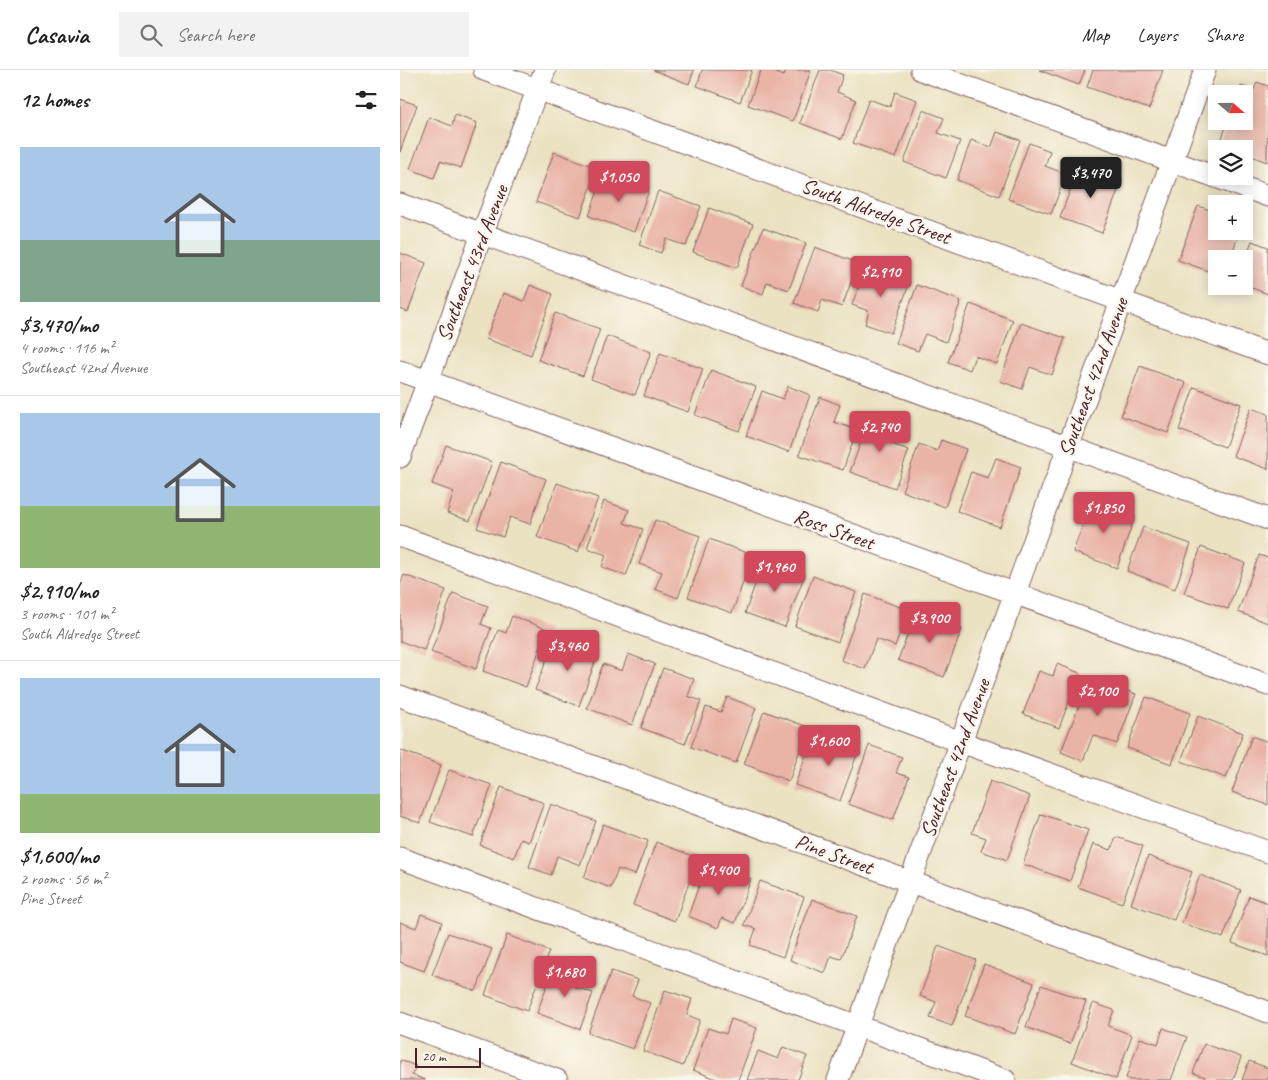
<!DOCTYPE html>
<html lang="en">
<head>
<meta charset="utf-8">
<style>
  :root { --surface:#fff; --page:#f2f2f2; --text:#222; --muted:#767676; --line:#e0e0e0; --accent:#d1495b }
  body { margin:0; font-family:Caveat,sans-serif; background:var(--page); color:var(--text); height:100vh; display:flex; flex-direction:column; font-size:19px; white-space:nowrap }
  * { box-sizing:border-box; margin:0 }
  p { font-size:16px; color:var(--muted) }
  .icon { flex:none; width:28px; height:28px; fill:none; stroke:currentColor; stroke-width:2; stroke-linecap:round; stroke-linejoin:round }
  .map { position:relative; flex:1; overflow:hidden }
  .sheet { display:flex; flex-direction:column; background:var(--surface); width:400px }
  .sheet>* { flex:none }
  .needle { width:32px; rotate:110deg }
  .buttons { position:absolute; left:808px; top:15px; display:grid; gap:10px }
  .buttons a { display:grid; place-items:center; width:45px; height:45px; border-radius:0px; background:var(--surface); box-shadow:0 2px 12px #0003; font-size:25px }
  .scale { position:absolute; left:15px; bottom:12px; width:66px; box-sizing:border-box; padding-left:5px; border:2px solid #4a1f2b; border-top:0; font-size:14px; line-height:18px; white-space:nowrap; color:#4a1f2b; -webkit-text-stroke:4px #fbf7ec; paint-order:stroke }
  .price { position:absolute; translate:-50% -42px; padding:0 11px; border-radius:5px; background:var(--accent); color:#fff; font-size:16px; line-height:32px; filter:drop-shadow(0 1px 2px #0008) }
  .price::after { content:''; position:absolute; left:50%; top:30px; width:15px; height:11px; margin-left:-8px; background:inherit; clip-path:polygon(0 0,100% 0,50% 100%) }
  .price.active { background:#222; color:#fff }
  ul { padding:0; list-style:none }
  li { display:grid; align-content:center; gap:10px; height:265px; padding:0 20px }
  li+li { border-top:1px solid var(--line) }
  li span { display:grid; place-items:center; height:155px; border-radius:0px; color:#555 }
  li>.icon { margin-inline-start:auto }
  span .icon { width:90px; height:90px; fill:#fffc; stroke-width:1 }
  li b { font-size:21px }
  h2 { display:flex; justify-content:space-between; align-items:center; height:60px; padding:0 20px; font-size:21px }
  header { display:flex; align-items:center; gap:30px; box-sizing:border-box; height:70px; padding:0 25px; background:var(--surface); border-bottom:1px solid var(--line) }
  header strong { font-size:24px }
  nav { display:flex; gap:28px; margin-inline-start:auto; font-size:18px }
  .search { width:350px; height:45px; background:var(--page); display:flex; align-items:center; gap:12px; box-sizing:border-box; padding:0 18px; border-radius:0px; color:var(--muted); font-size:19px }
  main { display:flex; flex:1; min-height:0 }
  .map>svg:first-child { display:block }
  .building { fill:#e9b3a6 }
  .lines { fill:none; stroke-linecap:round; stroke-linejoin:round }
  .minor-casing { stroke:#826360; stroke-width:23 }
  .minor { stroke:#fff; stroke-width:21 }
  .labels { text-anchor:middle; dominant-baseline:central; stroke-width:5; stroke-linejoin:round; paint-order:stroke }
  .street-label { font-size:21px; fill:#4a1f2b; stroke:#fbf7ec }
</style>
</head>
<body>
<header>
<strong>Casavia</strong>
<div class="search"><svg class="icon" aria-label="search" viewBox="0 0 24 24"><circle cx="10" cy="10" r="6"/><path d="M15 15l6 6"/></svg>Search here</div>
<nav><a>Map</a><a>Layers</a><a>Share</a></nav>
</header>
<main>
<section class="sheet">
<h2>12 homes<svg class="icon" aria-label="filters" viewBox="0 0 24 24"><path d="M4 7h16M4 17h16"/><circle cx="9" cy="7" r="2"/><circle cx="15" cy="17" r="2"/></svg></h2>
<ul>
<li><span style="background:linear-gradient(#a9c7e8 60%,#7fa58c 0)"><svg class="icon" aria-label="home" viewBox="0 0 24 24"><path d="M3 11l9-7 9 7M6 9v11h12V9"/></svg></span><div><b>$3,470/mo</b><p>4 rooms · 116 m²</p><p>Southeast 42nd Avenue</p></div></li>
<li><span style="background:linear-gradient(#a9c7e8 60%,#8fb573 0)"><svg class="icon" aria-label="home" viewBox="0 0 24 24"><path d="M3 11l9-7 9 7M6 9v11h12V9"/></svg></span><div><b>$2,910/mo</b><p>3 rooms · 101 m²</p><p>South Aldredge Street</p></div></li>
<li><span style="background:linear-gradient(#a9c7e8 75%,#8fb573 0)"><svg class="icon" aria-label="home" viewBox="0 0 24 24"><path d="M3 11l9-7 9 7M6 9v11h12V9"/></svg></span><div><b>$1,600/mo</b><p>2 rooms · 56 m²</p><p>Pine Street</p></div></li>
</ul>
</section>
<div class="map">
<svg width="868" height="1010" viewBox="0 0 868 1010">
  <rect width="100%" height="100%" fill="#fbf7ec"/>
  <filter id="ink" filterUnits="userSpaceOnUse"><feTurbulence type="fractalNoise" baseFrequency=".02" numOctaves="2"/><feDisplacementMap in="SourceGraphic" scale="10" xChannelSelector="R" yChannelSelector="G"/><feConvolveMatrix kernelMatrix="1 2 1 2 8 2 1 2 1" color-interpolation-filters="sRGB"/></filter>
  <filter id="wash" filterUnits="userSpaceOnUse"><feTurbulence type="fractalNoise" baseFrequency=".0096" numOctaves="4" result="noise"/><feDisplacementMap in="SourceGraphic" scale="20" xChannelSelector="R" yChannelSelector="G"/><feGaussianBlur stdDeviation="1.12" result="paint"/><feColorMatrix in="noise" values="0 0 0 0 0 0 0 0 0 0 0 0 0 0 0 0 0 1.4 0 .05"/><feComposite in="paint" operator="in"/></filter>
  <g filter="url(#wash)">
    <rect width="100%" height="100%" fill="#ebe2c2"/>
    <g id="blocks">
      <!-- building -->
      <path class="building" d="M253,0H294L289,14Z
        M302,0H352L340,32L297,16Z
        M361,0H368L384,6L386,0H411L393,51L348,35Z
        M420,0H430L443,5L437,22L456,30L442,69L400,53Z
        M639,0H685L679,15Z
        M693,0H763L749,39L687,17Z
        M857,12L868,16L867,92L844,83V79H831L820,74L828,51H844V24H838L841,16L854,20Z
        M495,22L517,30L496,88L453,73L469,29L490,37Z
        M0,29L17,35L0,82Z
        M523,40L544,48L538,63L560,71L546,108L504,92Z
        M55,45L77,53L61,98L40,91L34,108L10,99L29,47L52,56Z
        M597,62L620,70L599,126L557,110L571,70L591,78Z
        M629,73L650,81L645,96L666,104L651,144L608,129Z
        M154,82L198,98L180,147L136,132Z
        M679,95L722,110L702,163L660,148Z
        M204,103L249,120L234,162L189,146Z
        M258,121L301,136L286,176L266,169L261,183L239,175Z
        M798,136L816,142V161H840L830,189H816V204L778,190Z
        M309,138L353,154L337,198L293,182Z
        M363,158L406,173L389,220L367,212L363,224L341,216Z
        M852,171L868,177V224L844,215V192Z
        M415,177L458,193L442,237L422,230L418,242L394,233Z
        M0,183L26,193L8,242L0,239Z
        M466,196L510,212L491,263L465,254L469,241L452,235Z
        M130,215L153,224L131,285L86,269L103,223L124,231Z
        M517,215L561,231L546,272L525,264L518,281L496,273Z
        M570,234L613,250L597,294L575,286L570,300L548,292Z
        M155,243L200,259L183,306L138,290Z
        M621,253L665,268L652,305L630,297L622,319L600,311Z
        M207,266L251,282L235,325L191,309Z
        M260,283L303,299L288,342L244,326Z
        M740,296L786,313L768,363L721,346Z
        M311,300L356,317L339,361L295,345Z
        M388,316L410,325L389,382L346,366L362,321L383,329Z
        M794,317L841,334L825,377L779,360Z
        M420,327L440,335L434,352L457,360L443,400L399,385Z
        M851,338L868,344V399L833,386Z
        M471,344L499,354L491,374L509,380L495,418L450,402Z
        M541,370L566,379L545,437L502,421L519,374L537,381Z
        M46,375L92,392L70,451L47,443L54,422L32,414Z
        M596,388L621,397L600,457L557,441L571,402L588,408Z
        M101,392L146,409L130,454L110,447L103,467L77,458Z
        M157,413L198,428L178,482L137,467Z
        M692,430L735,446L717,498L673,482Z
        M204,431L229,440L224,453L243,459L226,506L202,497L206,485L187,478Z
        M255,450L300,466L278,528L255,519L262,502L239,494Z
        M743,457L791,474L775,519L727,501Z
        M309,469L353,485L332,543L288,527Z
        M801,477L845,493L828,539L784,523Z
        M859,485L868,488V553L838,542Z
        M364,489L405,504L385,557L345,543Z
        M4,505L46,520L24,580L0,571V515Z
        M413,506L456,522L438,572L395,556Z
        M53,523L88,536L81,554L91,558L76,599L31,582Z
        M465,524L508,540L495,576L476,569L465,599L441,590Z
        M516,542L562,559L544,607L498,590Z
        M112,546L147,559L126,617L83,601L98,560L106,563Z
        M164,568L199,581L179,636L135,620L150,581L159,584Z
        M228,584L255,594L232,655L187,638L203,594L222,601Z
        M657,594L680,603L659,658L623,644L639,601L653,606Z
        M263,598L294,609L288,626L301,631L285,674L241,658Z
        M690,607L736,624L717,674L693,665L683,691L661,682Z
        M327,627L356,638L336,693L291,677L306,637L321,642Z
        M746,627L790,643L772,694L727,678Z
        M364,641L408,657L389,711L344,694Z
        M798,646L843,663L826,708L781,691Z
        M430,663L461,674L440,731L395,715L411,671L426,676Z
        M852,666L868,672V735L832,722Z
        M469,675L502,687L496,703L509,707L493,750L448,734Z
        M0,680L41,695L20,753L0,746Z
        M49,700L92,715L73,767L30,752Z
        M590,711L630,726L607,790L581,781L586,768L572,763Z
        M101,717L144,733L129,772L121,769L114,788L80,775Z
        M151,734L196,751L180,795L157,786L151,805L129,797Z
        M641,744L688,760L670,811L623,794Z
        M203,754L248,771L235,805L218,799L211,818L184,808Z
        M716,767L743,776L722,833L678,817L693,774L711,780Z
        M256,772L298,788L275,851L233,835Z
        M748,786L792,802L774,850L731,834Z
        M307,793L351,809L335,853L322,848L318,858L288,846Z
        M800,805L841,820L823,868L782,853Z
        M360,811L404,827L383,887L350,875L356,859L344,855Z
        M849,826L868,833V886L832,873Z
        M412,829L457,846L441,889L431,886L425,903L390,890Z
        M21,844L42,852L24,901L0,892V852L16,858Z
        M48,863L92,879L76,921L32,905Z
        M107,865L149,881L127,941L85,925Z
        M538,876L576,890L552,956L530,948L536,932L520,926Z
        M155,893L181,902L175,917L193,923L180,959L137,943Z
        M584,894L634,913L615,964L565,946Z
        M211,901L238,910L232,926L250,933L233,979L188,963Z
        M641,915L686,931L670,974L626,957Z
        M265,920L292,929L287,945L300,950L283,996L243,981Z
        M693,933L714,940L708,956L732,965L716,1009L672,992Z
        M331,949L357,958L338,1010H319L293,1000L308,958L326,964Z
        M763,958L787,967L771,1010H730L726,1008L740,968L758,974Z
        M804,974L841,987L833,1010H804L805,1007L793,1003Z
        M383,977L407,986L398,1010H347L358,981L378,989Z
        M0,990L16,996L12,1005L25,1010H0Z
        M849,991L868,998V1010H842Z"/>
    </g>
  </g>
  <g filter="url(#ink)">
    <use href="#blocks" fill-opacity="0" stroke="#826360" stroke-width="1"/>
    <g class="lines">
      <defs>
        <path id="minor" d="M84,0L868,284
          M521,0L868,126
          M0,134L868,449
          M0,301L868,615
          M0,387L82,164L145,0
          M0,466L561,672L868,782
          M0,626L868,942
          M0,788L605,1010
          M0,953L157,1010
          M438,1010L805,0"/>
      </defs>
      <!-- minor casing -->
      <use href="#minor" class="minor-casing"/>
      <!-- minor -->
      <use href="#minor" class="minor"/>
    </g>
  </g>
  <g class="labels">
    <!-- street labels -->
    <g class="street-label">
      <text transform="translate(476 141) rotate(20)">South Aldredge Street</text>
      <text transform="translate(72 193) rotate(-69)">Southeast 43rd Avenue</text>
      <text transform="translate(693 307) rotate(-70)">Southeast 42nd Avenue</text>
      <text transform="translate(434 459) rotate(20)">Ross Street</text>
      <text transform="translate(555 688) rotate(-70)">Southeast 42nd Avenue</text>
      <text transform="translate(434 784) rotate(20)">Pine Street</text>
    </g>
  </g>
</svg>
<div class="buttons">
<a><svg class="needle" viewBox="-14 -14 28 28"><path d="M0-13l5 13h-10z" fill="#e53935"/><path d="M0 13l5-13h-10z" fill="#767676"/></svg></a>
<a><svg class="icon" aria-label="layers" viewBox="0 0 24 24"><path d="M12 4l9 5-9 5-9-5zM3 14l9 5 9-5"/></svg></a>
<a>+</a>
<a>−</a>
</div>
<div class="scale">20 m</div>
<b class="price active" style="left:691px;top:129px">$3,470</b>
<b class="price" style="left:219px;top:133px">$1,050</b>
<b class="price" style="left:481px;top:228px">$2,910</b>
<b class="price" style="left:480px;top:383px">$2,740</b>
<b class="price" style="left:704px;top:464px">$1,850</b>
<b class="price" style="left:375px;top:523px">$1,960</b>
<b class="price" style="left:530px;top:574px">$3,900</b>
<b class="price" style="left:168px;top:602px">$3,460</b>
<b class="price" style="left:698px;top:647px">$2,100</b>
<b class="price" style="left:429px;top:697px">$1,600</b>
<b class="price" style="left:319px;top:826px">$1,400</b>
<b class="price" style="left:165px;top:928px">$1,680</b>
</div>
</main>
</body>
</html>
